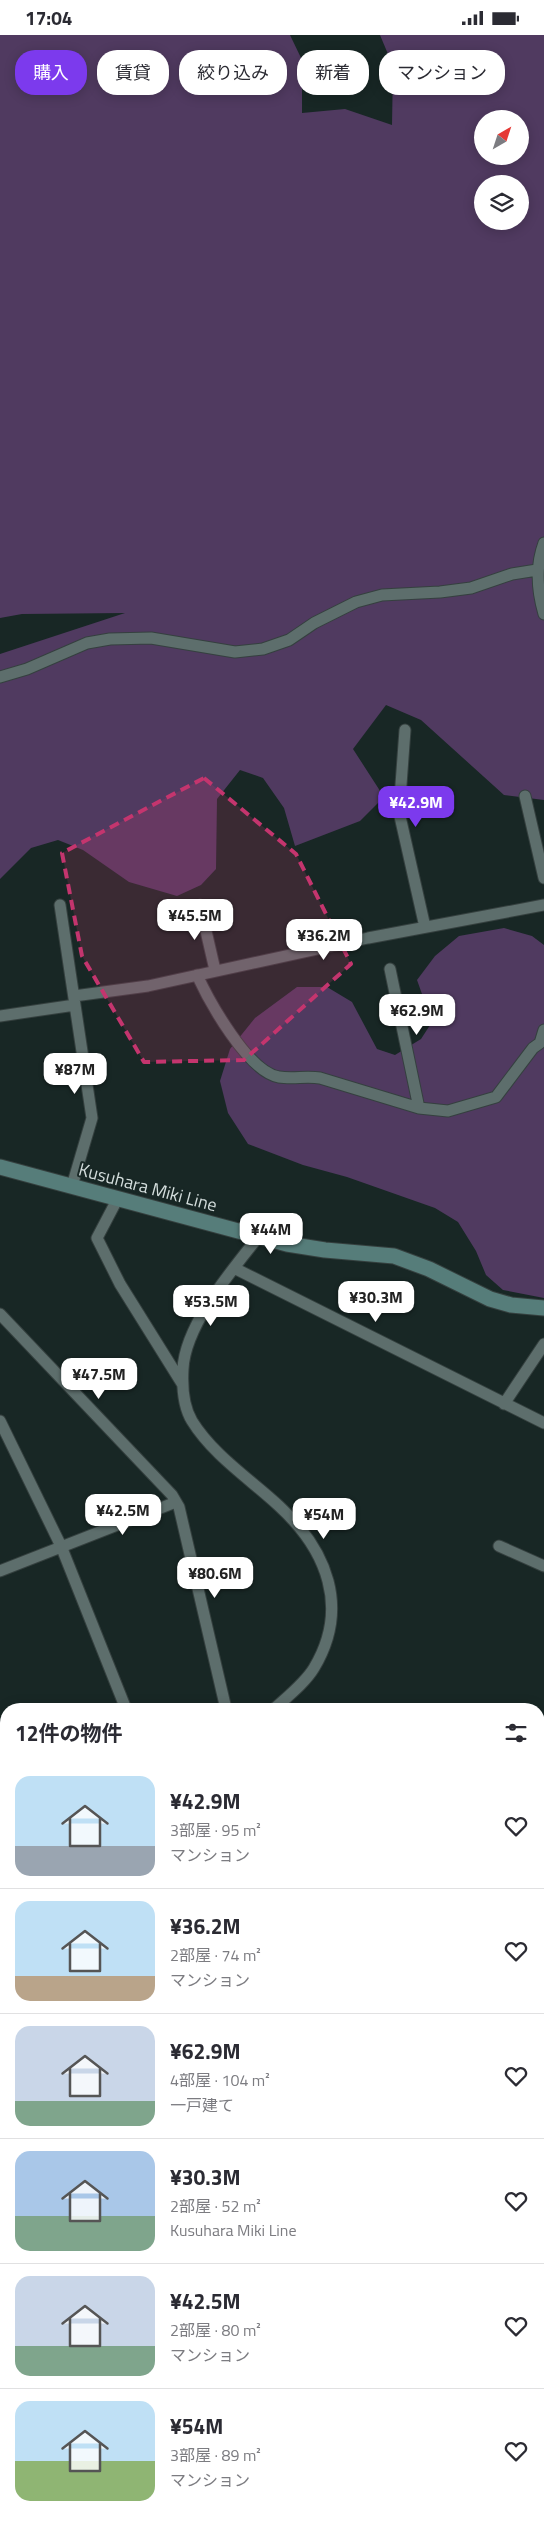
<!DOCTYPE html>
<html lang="ja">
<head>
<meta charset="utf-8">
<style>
  :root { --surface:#fff; --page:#f7f7f7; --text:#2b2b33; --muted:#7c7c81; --line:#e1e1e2; --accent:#7c3aed }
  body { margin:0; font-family:"Titillium Web","Noto Sans JP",sans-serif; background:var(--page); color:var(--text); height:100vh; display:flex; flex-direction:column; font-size:19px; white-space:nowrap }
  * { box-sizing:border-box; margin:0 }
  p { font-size:16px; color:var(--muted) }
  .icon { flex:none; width:28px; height:28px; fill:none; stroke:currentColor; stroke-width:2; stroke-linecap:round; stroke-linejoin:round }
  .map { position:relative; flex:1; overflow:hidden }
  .side { position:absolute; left:0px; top:1668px; width:545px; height:821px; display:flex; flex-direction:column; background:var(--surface); border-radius:20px 20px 0 0; box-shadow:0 2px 12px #0003 }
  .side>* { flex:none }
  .top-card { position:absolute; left:15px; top:15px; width:515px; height:45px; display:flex; gap:10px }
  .needle { width:32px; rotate:39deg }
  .fabs { position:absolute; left:474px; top:75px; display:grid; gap:10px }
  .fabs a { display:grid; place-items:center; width:55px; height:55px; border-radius:50%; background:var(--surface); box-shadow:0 2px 12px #0003; font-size:25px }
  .price { position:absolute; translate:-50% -42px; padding:0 11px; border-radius:10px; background:#fff; color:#222; font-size:16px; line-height:32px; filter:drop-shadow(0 1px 2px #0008) }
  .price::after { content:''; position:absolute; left:50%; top:30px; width:15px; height:11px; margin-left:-8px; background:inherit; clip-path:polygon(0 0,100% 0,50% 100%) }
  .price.current { background:var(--accent); color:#fff }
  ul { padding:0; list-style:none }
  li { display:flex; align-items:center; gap:15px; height:125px; padding:0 15px }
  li+li { border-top:1px solid var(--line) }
  li span { display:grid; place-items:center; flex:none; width:140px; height:100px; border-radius:15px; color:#555 }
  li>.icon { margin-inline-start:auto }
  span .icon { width:60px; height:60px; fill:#fffc; stroke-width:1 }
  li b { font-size:21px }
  h2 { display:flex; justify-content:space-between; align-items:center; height:60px; padding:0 15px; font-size:21px }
  .tag { padding:0 18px; border-radius:20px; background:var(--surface); box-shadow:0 2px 12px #0003; font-size:18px; line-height:45px }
  .tag.current { background:var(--accent); color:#fff }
  .status { display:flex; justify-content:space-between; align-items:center; height:35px; padding:0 25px; background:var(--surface); direction:ltr }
  .status svg { height:14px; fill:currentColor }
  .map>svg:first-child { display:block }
  .green { fill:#503a60; fill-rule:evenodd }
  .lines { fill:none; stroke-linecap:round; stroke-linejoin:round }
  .river { stroke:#705982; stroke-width:16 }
  .street-casing { stroke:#35403f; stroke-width:13 }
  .secondary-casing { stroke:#35403f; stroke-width:17 }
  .street { stroke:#5d6e6c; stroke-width:11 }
  .secondary { stroke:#567d7a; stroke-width:15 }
  .marked { fill:#c4356e; fill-opacity:0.2; stroke:#c4356e; stroke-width:4; stroke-dasharray:10 6; stroke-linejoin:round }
  .labels { text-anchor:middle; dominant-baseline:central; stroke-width:4; stroke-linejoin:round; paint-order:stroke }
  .street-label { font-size:18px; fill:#d2dcdb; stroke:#182725 }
</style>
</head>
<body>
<div class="status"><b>17:04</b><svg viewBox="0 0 49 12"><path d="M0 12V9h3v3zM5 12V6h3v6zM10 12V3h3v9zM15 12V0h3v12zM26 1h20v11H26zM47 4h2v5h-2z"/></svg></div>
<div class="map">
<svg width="544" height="2488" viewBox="0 0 544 2488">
  <rect width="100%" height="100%" fill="#182725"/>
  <!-- green -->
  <path class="green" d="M0,0H290L302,25V78L345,74L392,90L393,31L380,0H544V765L504,760L421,685L386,670L353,714L384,762L360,786L295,811L284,773L263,743L240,735L217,764L216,834L201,850L177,861L129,847L83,815L58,805L31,813L0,844V619L125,578L22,579L0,583ZM482,84H520V121H482ZM482,149H520V186H482Z
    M504,893L532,901L544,910V1263L503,1255L486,1240L476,1216L458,1187L435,1173L347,1142L303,1130L248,1109L228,1078L220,1046L230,1014L255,983L297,952H327L352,967L377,1014L395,1020L421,1004L432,987L417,945L435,921L459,901Z
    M539,1791L544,1792V1943H539Z
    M0,2047L6,2051V2197L0,2203Z
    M539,2117H544V2296L539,2295Z
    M539,2450L544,2452V2488H349L345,2483L539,2482Z
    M127,2482H249V2483L244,2488H126Z"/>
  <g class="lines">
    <!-- river -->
    <path class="river" d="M0,2334L6,2324"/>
    <defs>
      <path id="street" d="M544,508C535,532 537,555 544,579
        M0,642L27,634L87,608L110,604L151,603L235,617L263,614L289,605L314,588L356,567L382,560L440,557L471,553L512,539L537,535
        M405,695L399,777L425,892
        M525,761L544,843
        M60,870L92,1083L72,1151
        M200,870L215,935
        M390,934L419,1073
        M197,940C209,966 248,1037 279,1042C292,1044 307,1041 320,1043L419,1073L448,1076L496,1062L533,1013L540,1008L544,995
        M74,961L148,951L368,903L544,870
        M0,981L75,970
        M118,1163L97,1203L120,1249L183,1350
        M259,1201C232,1235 185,1290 183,1334C182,1351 183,1371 192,1386C213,1420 250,1444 279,1471C327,1515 350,1573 314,1633C305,1648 287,1662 274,1674
        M234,1233L544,1388
        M0,1279L172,1460L179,1472L226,1674
        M504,1369L544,1309
        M0,1386L61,1511L126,1674
        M499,1511L544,1531
        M0,1536L176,1467
        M0,1800L6,1797
        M0,1978L6,1979
        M0,2349L6,2341
        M0,2405L6,2410
        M539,2437L544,2434
        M34,2488L36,2482"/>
      <path id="secondary" d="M0,1132L287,1209L325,1215L394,1221L429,1234L490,1264L511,1270L544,1273"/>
    </defs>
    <!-- street casing -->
    <use href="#street" class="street-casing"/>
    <!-- secondary casing -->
    <use href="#secondary" class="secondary-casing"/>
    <!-- street -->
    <use href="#street" class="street"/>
    <!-- secondary -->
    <use href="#secondary" class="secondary"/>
  </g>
  <!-- marked area -->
  <path class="marked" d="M204,743L296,819L351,929L244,1025L144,1027L82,921L62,818Z"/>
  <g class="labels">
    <!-- street labels -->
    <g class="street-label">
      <text transform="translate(148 1152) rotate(15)">Kusuhara Miki Line</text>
    </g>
  </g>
</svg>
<div class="fabs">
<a><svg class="needle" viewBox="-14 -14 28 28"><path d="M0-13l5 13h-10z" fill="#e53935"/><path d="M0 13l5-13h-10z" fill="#7c7c81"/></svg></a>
<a><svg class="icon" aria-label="layers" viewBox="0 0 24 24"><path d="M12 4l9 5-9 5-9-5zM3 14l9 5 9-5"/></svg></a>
</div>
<b class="price current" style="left:416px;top:793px">¥42.9M</b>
<b class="price" style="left:195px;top:906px">¥45.5M</b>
<b class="price" style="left:324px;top:926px">¥36.2M</b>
<b class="price" style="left:417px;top:1001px">¥62.9M</b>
<b class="price" style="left:75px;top:1060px">¥87M</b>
<b class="price" style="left:271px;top:1220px">¥44M</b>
<b class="price" style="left:376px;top:1288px">¥30.3M</b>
<b class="price" style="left:211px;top:1292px">¥53.5M</b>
<b class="price" style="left:99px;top:1365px">¥47.5M</b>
<b class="price" style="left:123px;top:1501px">¥42.5M</b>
<b class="price" style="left:324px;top:1505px">¥54M</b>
<b class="price" style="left:215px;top:1564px">¥80.6M</b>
<div class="top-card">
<a class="tag current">購入</a>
<a class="tag">賃貸</a>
<a class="tag">絞り込み</a>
<a class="tag">新着</a>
<a class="tag">マンション</a>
</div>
<section class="side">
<h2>12件の物件<svg class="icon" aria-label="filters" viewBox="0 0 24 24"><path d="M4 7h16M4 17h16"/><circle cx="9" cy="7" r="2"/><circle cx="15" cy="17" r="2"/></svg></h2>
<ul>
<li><span style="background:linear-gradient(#bfe0f5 70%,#9aa5b1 0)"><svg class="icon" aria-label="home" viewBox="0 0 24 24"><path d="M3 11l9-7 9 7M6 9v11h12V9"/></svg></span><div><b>¥42.9M</b><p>3部屋 · 95 m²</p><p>マンション</p></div><svg class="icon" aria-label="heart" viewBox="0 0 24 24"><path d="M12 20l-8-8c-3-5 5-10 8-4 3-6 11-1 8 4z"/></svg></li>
<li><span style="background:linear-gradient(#bfe0f5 75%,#b9a48a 0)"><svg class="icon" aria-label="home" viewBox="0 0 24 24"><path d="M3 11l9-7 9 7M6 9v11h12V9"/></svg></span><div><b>¥36.2M</b><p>2部屋 · 74 m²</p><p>マンション</p></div><svg class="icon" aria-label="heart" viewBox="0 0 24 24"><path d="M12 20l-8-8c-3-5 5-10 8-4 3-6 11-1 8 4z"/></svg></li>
<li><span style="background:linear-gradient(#c9d6e8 75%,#7fa58c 0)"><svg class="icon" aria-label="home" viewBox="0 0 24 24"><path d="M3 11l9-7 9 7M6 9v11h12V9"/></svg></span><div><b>¥62.9M</b><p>4部屋 · 104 m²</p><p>一戸建て</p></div><svg class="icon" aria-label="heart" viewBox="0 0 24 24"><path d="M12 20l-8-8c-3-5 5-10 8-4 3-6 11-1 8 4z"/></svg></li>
<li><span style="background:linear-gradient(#a9c7e8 65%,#7fa58c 0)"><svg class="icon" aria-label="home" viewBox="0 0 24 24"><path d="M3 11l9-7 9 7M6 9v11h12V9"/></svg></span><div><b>¥30.3M</b><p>2部屋 · 52 m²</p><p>Kusuhara Miki Line</p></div><svg class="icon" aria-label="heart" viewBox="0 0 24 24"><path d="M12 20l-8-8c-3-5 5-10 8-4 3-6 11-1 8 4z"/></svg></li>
<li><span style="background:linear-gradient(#c9d6e8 70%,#7fa58c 0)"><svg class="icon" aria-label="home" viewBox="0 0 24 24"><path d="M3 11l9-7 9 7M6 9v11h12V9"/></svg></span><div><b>¥42.5M</b><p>2部屋 · 80 m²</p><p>マンション</p></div><svg class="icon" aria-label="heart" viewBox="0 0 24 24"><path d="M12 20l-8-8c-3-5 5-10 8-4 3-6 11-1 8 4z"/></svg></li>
<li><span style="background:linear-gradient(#bfe0f5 60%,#8fb573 0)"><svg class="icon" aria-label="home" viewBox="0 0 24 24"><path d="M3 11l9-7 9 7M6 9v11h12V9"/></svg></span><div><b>¥54M</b><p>3部屋 · 89 m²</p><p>マンション</p></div><svg class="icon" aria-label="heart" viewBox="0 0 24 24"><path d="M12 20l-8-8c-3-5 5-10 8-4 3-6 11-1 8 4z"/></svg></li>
</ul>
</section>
</div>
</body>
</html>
